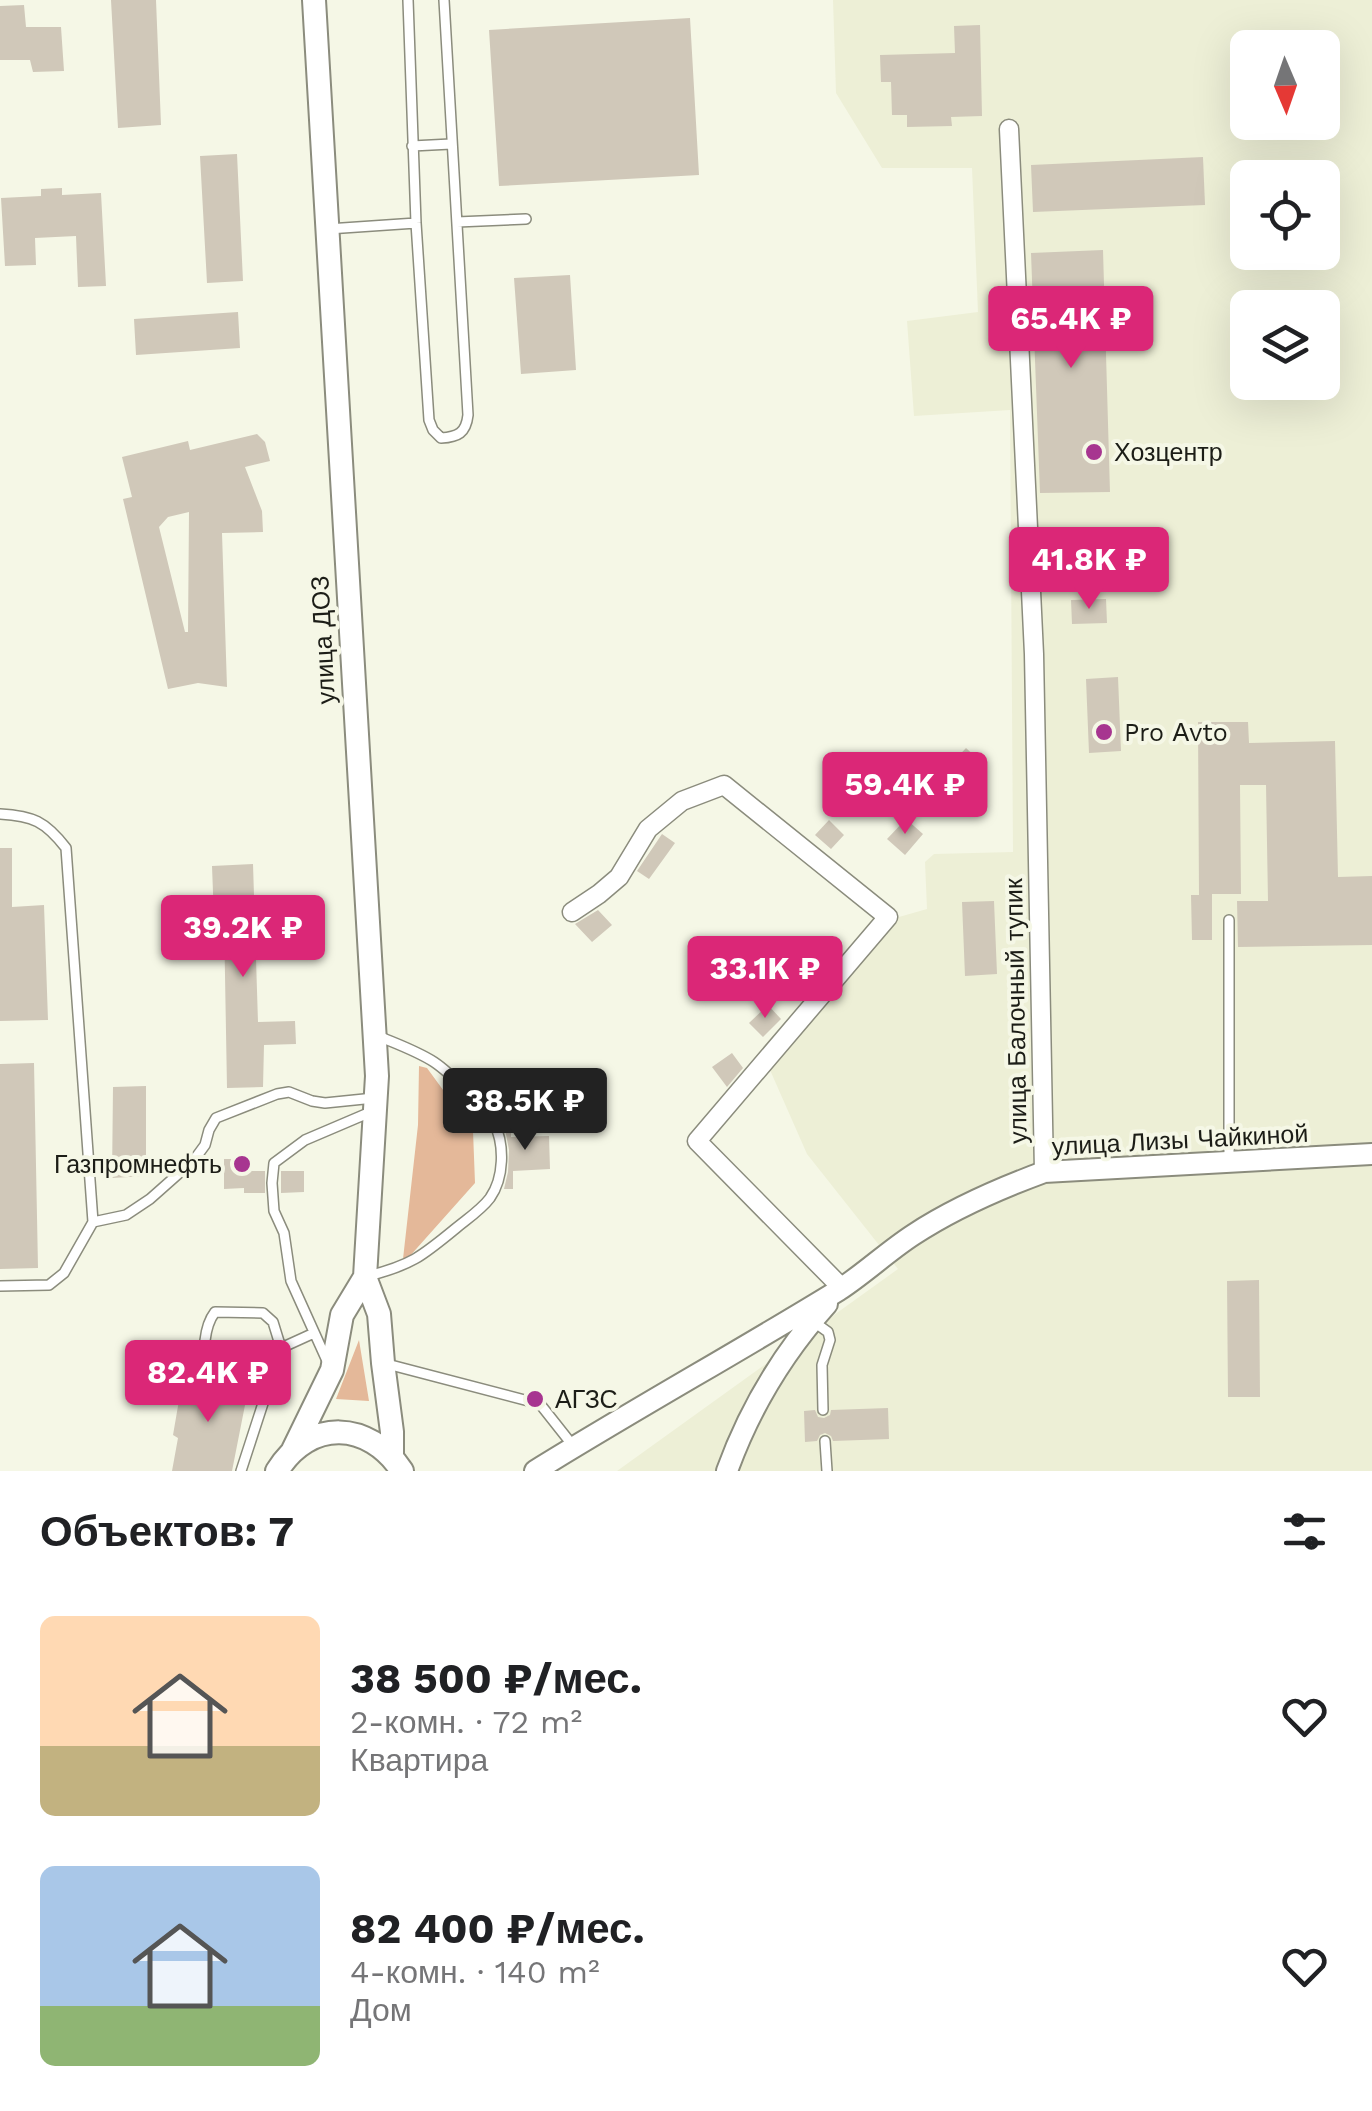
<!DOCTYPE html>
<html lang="ru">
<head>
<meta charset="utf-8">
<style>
  :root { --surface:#fff; --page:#f2f2f2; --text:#202124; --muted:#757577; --accent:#db2777 }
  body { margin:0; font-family:"Work Sans",sans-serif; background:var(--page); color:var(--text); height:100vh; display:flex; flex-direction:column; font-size:38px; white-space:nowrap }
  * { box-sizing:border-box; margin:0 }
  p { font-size:32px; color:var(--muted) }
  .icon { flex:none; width:55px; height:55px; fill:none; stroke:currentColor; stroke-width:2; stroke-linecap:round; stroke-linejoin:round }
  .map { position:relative; height:1471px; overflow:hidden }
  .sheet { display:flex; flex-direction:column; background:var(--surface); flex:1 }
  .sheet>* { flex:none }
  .needle { width:65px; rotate:178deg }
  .tools { position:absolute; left:1230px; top:30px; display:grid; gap:20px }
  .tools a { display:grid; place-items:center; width:110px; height:110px; border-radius:15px; background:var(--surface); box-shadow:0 10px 40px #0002; font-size:50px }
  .price { position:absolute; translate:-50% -85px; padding:0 22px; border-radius:10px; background:var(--accent); color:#fff; font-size:32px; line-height:65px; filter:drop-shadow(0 2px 5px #0008) }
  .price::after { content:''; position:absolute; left:50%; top:60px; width:30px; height:22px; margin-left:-15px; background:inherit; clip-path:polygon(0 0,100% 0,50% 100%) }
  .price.on { background:#222; color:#fff }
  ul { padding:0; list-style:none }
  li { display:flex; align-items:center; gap:30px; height:250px; padding:0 40px }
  li span { display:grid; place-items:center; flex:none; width:280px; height:200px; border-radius:15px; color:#555 }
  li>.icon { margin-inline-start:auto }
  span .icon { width:120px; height:120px; fill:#fffc; stroke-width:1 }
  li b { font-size:42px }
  h2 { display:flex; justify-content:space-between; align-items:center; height:120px; padding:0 40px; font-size:42px }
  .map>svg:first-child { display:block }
  .built { fill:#edefd6; fill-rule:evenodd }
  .green { fill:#e4b899 }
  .building { fill:#d0c8b9; fill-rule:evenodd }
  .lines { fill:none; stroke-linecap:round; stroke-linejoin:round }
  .service-casing { stroke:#8b8c7d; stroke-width:12 }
  .minor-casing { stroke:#8b8c7d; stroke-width:21 }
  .tertiary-casing { stroke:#8b8c7d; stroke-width:24 }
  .secondary-casing { stroke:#8b8c7d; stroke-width:26 }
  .service { stroke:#fff; stroke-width:9 }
  .minor { stroke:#fff; stroke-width:18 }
  .tertiary { stroke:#fff; stroke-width:20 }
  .secondary { stroke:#fff; stroke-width:22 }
  .poi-dot { fill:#a73590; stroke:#f5f7e6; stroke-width:4 }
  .labels { text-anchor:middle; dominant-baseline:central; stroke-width:8; stroke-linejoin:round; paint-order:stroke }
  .poi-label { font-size:25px; fill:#1c1d17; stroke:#f5f7e6; text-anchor:start }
  .street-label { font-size:25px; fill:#1c1d17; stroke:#f5f7e6 }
</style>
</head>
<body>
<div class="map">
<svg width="1372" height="1471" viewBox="0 0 1372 1471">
  <rect width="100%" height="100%" fill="#f5f7e6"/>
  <!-- built -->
  <path class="built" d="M833,0H1372V1471H617L898,1269L807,1154L770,1070L892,919L927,909L925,862L934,854L1013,852L1010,410L914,416L907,321L978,312L972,168H882L836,93ZM1248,48H1322V122H1248ZM1248,178H1322V252H1248ZM1248,308H1322V382H1248Z"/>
  <!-- green -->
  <path class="green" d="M419,1066L427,1068L473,1131L475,1183L409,1257L403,1259L418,1125Z
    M359,1340L369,1401L336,1399Z"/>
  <!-- building -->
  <path class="building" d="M111,0H156L161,125L118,128Z
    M24,5L26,27H61L64,71L33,72L30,60H0V6Z
    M690,18L699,175L499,186L489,30Z
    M980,25L982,116L951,117L952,126L907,127V115H892L891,82H881L880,55L955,53L954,26Z
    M237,154L243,281L207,283L200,156Z
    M1203,157L1205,205L1033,212L1031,165Z
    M62,188V195L101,193L106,286L78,287L76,236L35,238L36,265L5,266L1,198L41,196V189Z
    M1103,250L1110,492L1040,493L1031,253Z
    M570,275L576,370L521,374L514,278Z
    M238,312L240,348L136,355L134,319Z
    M257,434L265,442L270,461L245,467L262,511L263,532L222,533L227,687L198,683L168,689L123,499L132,497L122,457L188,441L190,450ZM189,512L188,632H185L159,527L168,517Z
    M1106,599L1107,623L1072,624L1071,600Z
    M1118,677L1121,751L1089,753L1086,679Z
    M1198,722H1248L1249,743L1335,741L1338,877L1372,876V945L1238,947L1237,901H1268L1266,785H1240L1241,894H1212V940H1192L1191,895H1199Z
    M966,748L980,761L963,779L949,766Z
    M906,819L923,834L905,855L887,839Z
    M829,820L844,835L831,849L815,835Z
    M662,834L675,843L649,879L637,871Z
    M0,848H12V907L44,905L48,1020L0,1021Z
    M253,864L258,1022L295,1021L296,1044L264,1045L263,1087L227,1088L224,918L214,919L212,866Z
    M994,901L997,974L965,976L962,902Z
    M598,910L612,925L592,942L575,924Z
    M812,940L834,956L818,978L797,963Z
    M768,1005L781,1019L763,1037L749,1023Z
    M732,1053L743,1068L727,1087L712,1067Z
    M34,1063L38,1268L0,1269V1064Z
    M146,1086V1176L112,1178L113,1087Z
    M511,1115V1137L549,1136L550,1169L513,1171V1189H504L508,1172L509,1150L505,1129L499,1116Z
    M224,1159H245V1171H265V1193H244V1188L224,1189Z
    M281,1171H304V1192L281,1193Z
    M1259,1280L1260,1397H1228L1227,1281Z
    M183,1377L229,1385L234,1382L244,1384L246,1400L232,1471H172L178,1438L173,1435Z
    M888,1408L889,1439L833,1441L831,1436L825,1433L820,1435L817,1441L805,1442L804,1411L815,1410L818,1417L824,1418L830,1415L831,1410Z"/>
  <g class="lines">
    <defs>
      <path id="service" d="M408,0L416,223L429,420L433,430L441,438C458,437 466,433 468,415L444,0
        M412,146L451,144
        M457,222L526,219
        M328,229L416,223
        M0,814C33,816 45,821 66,848L93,1222
        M1229,920V1162
        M368,1276C411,1265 421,1257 455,1229C467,1219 481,1210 490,1198C504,1178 505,1145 494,1123C486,1108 449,1072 434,1062C417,1051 397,1044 378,1036
        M0,1286L49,1285L64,1273L93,1222L126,1215L150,1199L194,1160L205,1145L209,1130L216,1118L277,1094L289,1092L312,1101L325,1103L374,1098
        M814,1322L828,1332L830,1340L822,1365L823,1410
        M281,1348L314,1333
        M328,1363L291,1281L284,1233L274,1211L272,1183L274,1163L305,1140L373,1111
        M387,1364L540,1404L574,1447
        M825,1441L827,1471
        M241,1471L281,1348L273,1322L263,1313L215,1312C205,1325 200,1356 210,1369L270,1381"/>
      <path id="minor" d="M1009,129L1034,654L1044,1172
        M572,912L599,894L619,877L648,829L682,801L724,785L888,917L697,1141L842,1288"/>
      <path id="tertiary" d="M535,1471C635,1409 738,1352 839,1290C865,1273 887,1252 913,1235C954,1208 998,1189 1044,1172L1372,1154
        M727,1471C749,1410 784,1352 827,1304"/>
      <path id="secondary" d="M314,0L377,1076L365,1277L379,1314L383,1363L392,1432V1455
        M293,1450L332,1370L342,1315L365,1277
        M277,1471C310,1418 369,1421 402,1471"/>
    </defs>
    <!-- service casing -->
    <use href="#service" class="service-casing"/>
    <!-- minor casing -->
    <use href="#minor" class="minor-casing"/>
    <!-- tertiary casing -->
    <use href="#tertiary" class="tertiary-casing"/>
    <!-- secondary casing -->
    <use href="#secondary" class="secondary-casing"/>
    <!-- service -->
    <use href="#service" class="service"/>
    <!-- minor -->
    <use href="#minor" class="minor"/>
    <!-- tertiary -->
    <use href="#tertiary" class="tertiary"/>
    <!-- secondary -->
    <use href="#secondary" class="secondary"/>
  </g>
  <!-- markers -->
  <g class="poi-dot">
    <circle cx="1094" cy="452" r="10"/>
    <circle cx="1104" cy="732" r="10"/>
    <circle cx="242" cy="1164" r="10"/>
    <circle cx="535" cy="1399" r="10"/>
  </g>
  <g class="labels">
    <!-- poi labels -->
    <g class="poi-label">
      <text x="1114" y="452">Хозцентр</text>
      <text x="1124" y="732">Pro Аvto</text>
      <text x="222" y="1164" text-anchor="end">Газпромнефть</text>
      <text x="555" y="1399">АГЗС</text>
    </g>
    <!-- street labels -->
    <g class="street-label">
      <text transform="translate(323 640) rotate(-93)">улица ДОЗ</text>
      <text transform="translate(1016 1011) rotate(-91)">улица Балочный тупик</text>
      <text transform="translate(1180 1140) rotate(-3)">улица Лизы Чайкиной</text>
    </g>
  </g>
</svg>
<div class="tools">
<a><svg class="needle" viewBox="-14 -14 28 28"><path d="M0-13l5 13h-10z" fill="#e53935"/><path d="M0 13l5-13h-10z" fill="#757577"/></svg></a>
<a><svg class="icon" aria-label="locate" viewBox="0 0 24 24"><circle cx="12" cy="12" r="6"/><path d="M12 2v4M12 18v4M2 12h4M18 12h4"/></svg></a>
<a><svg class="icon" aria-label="layers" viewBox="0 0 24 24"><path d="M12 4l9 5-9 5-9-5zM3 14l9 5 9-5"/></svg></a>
</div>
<b class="price" style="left:1071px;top:371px">65.4K ₽</b>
<b class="price" style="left:1089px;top:612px">41.8K ₽</b>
<b class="price" style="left:905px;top:837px">59.4K ₽</b>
<b class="price" style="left:243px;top:980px">39.2K ₽</b>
<b class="price" style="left:765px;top:1021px">33.1K ₽</b>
<b class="price on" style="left:525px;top:1153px">38.5K ₽</b>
<b class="price" style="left:208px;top:1425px">82.4K ₽</b>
</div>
<section class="sheet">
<h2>Объектов: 7<svg class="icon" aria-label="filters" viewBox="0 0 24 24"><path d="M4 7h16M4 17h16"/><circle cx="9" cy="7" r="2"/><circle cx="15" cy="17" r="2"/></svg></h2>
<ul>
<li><span style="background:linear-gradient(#ffd9b3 65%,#c2b280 0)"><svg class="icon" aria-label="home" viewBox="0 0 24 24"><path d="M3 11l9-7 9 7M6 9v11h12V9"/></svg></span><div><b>38 500 ₽/мес.</b><p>2-комн. · 72 m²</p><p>Квартира</p></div><svg class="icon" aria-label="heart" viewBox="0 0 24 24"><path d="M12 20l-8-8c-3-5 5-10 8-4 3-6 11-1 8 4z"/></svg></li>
<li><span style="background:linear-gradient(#a9c7e8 70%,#8fb573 0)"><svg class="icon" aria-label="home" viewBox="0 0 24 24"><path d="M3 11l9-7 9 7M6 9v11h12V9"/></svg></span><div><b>82 400 ₽/мес.</b><p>4-комн. · 140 m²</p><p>Дом</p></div><svg class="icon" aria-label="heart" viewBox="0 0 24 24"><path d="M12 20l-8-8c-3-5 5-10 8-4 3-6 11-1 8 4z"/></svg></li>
</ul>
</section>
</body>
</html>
